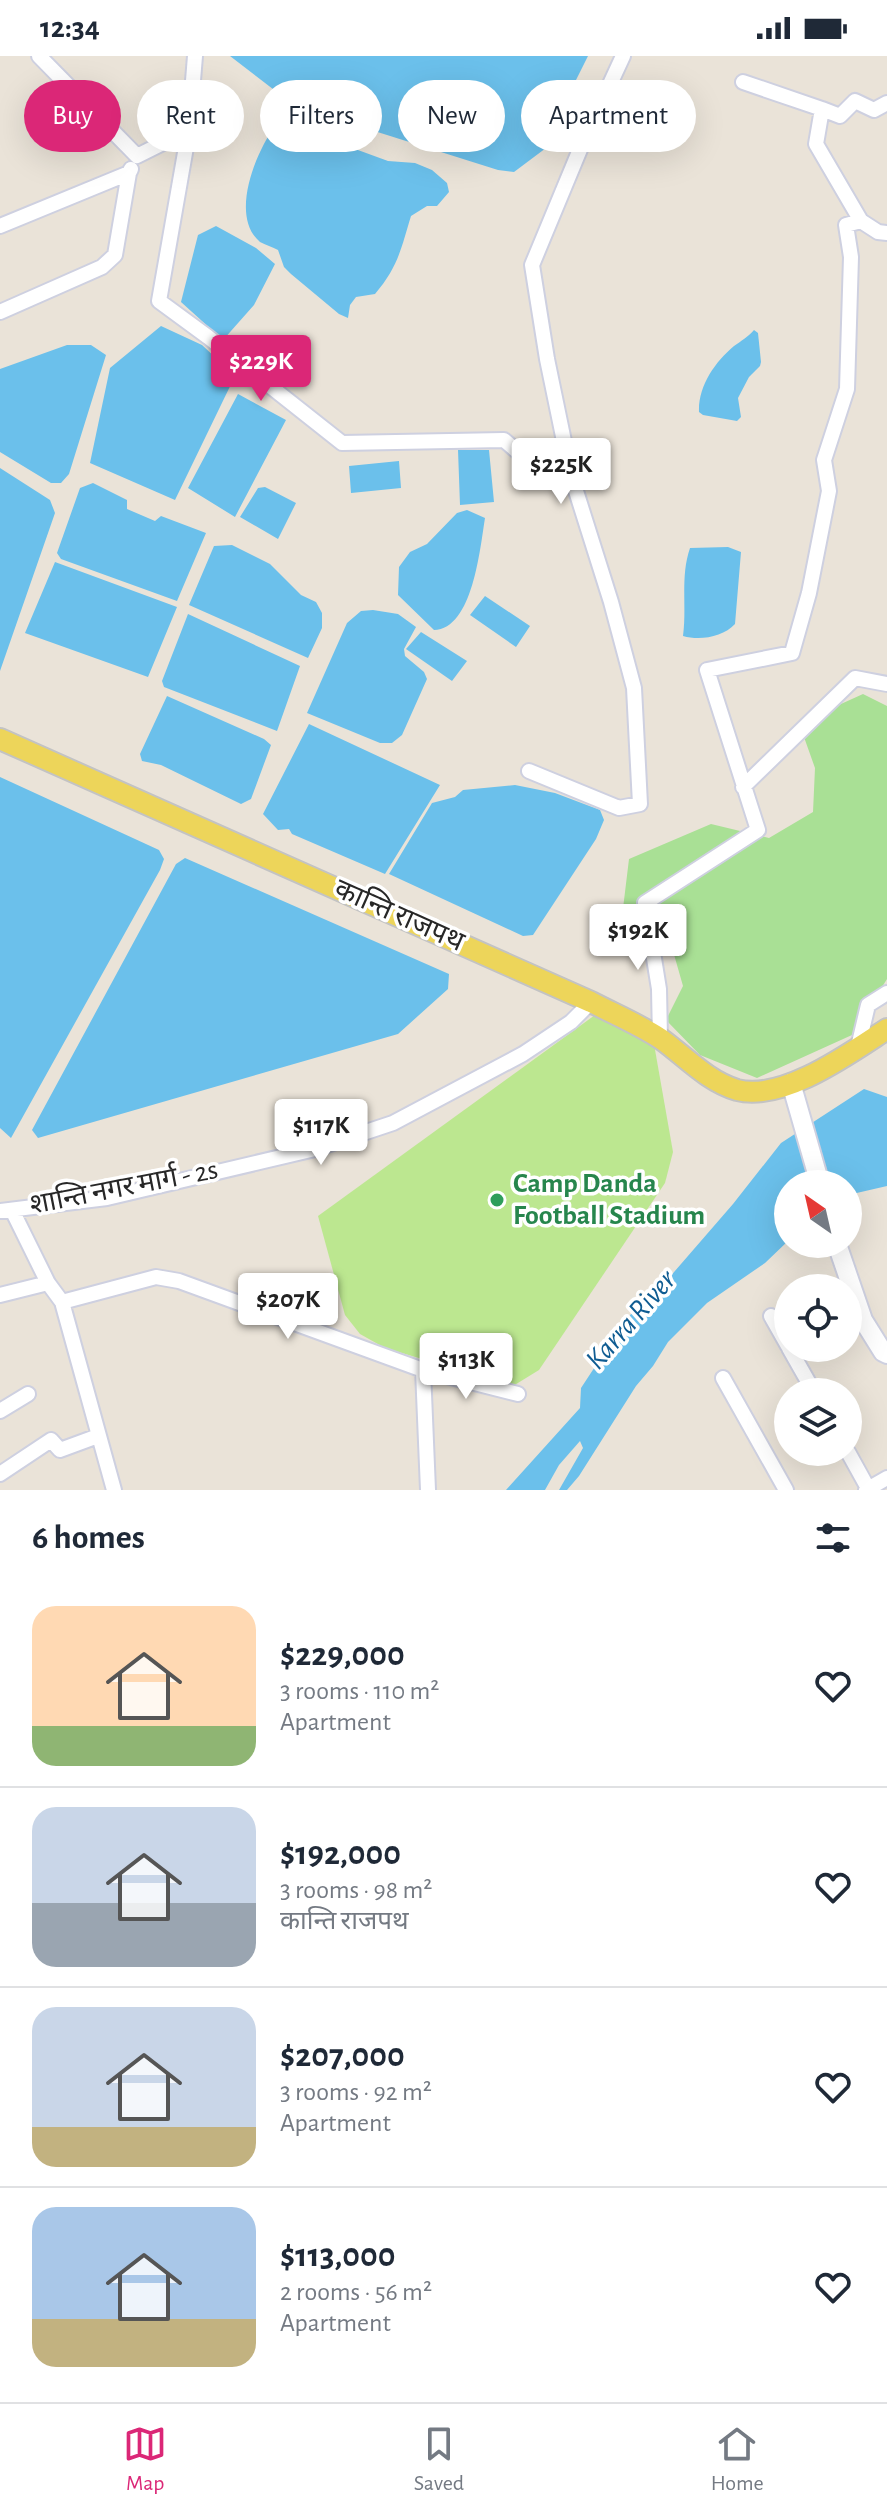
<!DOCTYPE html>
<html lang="en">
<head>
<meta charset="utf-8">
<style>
  :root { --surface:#fff; --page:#f6f6f7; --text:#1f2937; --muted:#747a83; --line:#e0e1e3; --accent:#db2777 }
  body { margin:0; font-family:"Alegreya Sans","Noto Sans Devanagari",sans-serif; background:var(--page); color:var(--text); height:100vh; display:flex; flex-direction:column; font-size:30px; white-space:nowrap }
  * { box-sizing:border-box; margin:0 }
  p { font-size:26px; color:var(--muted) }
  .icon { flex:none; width:44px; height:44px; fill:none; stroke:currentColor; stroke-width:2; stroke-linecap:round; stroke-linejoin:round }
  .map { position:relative; height:1434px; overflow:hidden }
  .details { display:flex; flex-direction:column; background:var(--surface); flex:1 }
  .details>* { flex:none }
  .top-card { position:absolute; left:24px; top:24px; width:840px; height:72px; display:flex; gap:16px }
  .needle { width:52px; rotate:326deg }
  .tools { position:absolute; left:774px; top:1114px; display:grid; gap:16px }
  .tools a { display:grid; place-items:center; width:88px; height:88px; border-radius:50%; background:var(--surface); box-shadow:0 8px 32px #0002; font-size:40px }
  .price { position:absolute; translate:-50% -68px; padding:0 18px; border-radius:8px; background:#fff; color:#222; font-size:26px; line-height:52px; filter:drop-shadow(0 2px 4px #0008) }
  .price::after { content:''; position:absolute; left:50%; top:48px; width:24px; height:18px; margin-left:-12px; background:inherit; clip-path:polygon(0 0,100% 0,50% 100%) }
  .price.selected { background:var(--accent); color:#fff }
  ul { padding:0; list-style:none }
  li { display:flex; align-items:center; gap:24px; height:200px; padding:0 32px }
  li+li { border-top:2px solid var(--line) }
  li span { display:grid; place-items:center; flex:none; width:224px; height:160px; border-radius:24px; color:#555 }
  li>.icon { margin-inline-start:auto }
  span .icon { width:96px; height:96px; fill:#fffc; stroke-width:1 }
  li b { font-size:34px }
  h2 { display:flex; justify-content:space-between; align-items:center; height:96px; padding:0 32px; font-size:34px }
  .tag { padding:0 28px; border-radius:36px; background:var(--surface); box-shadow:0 8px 32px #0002; font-size:28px; line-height:72px }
  .tag.selected { background:var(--accent); color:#fff }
  .status { display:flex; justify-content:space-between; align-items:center; height:56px; padding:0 40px; background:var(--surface); direction:ltr }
  .status svg { height:22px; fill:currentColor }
  .menu { display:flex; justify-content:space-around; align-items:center; height:112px; border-top:2px solid var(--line); background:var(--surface); font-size:22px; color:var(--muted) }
  .menu a { display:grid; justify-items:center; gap:4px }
  .menu .selected { color:var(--accent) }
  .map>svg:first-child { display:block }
  .green { fill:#a9e095 }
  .pitch { fill:#bce790 }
  .water { fill:#6bc0eb }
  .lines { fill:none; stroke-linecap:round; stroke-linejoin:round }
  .street-casing { stroke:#ced0e0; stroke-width:18 }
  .secondary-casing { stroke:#ced0e0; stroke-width:22 }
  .primary-casing { stroke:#c3c3c3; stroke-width:24 }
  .street { stroke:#fff; stroke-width:14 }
  .secondary { stroke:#fff; stroke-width:18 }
  .primary { stroke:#edd55a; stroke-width:20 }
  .leisure-dot { fill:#2e9e5b; stroke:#fff; stroke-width:3 }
  .labels { text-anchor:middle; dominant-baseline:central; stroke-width:7; stroke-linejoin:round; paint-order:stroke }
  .street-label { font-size:28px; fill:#272727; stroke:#fff }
  .leisure-label { font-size:28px; font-weight:bold; fill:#27864d; stroke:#fff; text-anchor:start }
  .water-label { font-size:30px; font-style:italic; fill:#0f5c92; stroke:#fff }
</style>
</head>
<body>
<div class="status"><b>12:34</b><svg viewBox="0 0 49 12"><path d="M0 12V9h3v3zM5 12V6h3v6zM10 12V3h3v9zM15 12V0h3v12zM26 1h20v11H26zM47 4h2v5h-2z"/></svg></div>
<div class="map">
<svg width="887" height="1434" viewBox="0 0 887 1434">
  <rect width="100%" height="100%" fill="#eae3d8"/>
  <!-- green -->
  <path class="green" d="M863,638L887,650V923L852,979L757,1022L700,999L666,964L683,930L673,895L621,869L629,803L711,768L769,782L813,756L815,712L799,667Z"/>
  <!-- pitch -->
  <path class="pitch" d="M595,959L654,988L673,1096L665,1127L539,1314L513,1330L385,1292L360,1278L345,1259L318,1160Z"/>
  <!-- water -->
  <path class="water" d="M230,0H588L573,30L574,51L566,77L514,116L498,114L295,50Z
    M290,69L314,74L336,86L388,105L415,107L432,114L447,127L449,136L437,150H427L411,160C401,193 398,211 375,238L356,241L350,249L348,262L339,258L291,218L284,211L278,194C273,191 265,189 260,186C229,160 256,96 275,70Z
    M216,170L256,192L275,208L254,249L223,284L181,246L198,179Z
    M161,270L202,289L235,320L175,444L90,407L110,312Z
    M754,274L758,277L761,306L760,310L749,321L738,342L741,361L737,365L703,359L699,356C698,330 715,306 734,290C741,285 748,281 754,274Z
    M67,289H91L106,299L69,418L61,427H51L0,396V313Z
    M238,338L286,364L235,461L188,432Z
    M458,394H489L494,446L460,449Z
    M399,405L401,432L351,437L349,410Z
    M0,412L50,444L55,457L0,615Z
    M93,427L127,444V453L155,465L161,460L206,477L177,545L61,503L57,497L80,432Z
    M265,431L296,447L278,483L240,461L258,432Z
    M467,454L485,462C480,492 473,573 434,574L398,539L399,511L410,496L427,488L457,457Z
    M232,489L270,508L301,539L316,546L322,557V572L308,602L189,549L214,490Z
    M728,491L741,496L735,568C723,581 700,585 683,580C687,550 680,521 690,492Z
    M55,506L177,551L148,621L25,577Z
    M485,540L530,570L516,591L470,559Z
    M373,554L398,558L416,571L404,593L405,600L424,616L427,623L402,679L392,687H380L307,657L347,567L361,555Z
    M188,558L300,610L277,675L164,631L162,625Z
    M421,576L467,605L452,625L406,593Z
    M167,640L264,683L271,689L251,743L241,748L161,709L142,705L140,698Z
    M309,668L440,729L385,818L292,778L289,773L278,774L263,758Z
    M0,721L159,794L164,803L160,814L11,1082L0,1072Z
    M515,729L555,737L600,754L604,764L596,783L533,879L523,880L389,818L432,747L455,741L463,734Z
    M185,802L449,918L448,933L398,978L38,1082L32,1074L176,808Z
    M864,1033L887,1041V1130L848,1139V1128H788V1185L765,1207L707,1247L668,1286L653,1310L636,1330L579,1420L567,1434H559L583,1392L580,1385L559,1409L545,1434H506L580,1352L581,1332L627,1262L668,1223L733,1148L781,1087Z"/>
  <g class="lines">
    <defs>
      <path id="street" d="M39,0L137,100L189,74L195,0
        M822,53L840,60L855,45L874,54L887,47
        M189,74L159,245L208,281L342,387L504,384L539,414L571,419
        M861,165L878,176L887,177
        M0,170L129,117L131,113
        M0,256L102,211L115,199L129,117
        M529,715L619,752L640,748L634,632L611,546L571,419L547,303L532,209L581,91L623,0
        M743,731L855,622L887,628
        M660,982L659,933L645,847L758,774L707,614L792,597L809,537L829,435L824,404L847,333L851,201L846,169L861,165L816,88L822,53L743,26
        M858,991L868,949L887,937
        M12,1154L48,1227L62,1246L114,1434
        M0,1155L107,1142L315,1093L393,1067L523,998L571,966L591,946
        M0,1239L48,1227
        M62,1246L156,1221L179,1225L423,1314L428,1434
        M771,1260L788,1290
        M789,1292L814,1336
        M423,1314L518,1338
        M723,1322L786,1434
        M0,1355L28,1338
        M848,1396L869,1434
        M0,1418L51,1384L60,1394L98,1380
        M866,1434L887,1422"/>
      <path id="secondary" d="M791,1027L820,1128
        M837,1188L863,1264L883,1296L887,1298"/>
      <path id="primary" d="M0,683L591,946C614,958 640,969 661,983C686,1001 707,1025 737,1034C783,1046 850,997 887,973"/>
    </defs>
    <!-- street casing -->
    <use href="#street" class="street-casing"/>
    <!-- secondary casing -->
    <use href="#secondary" class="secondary-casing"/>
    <!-- primary casing -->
    <use href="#primary" class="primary-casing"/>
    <!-- street -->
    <use href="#street" class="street"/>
    <!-- secondary -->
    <use href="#secondary" class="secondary"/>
    <!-- primary -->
    <use href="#primary" class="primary"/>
  </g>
  <!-- markers -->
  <circle class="leisure-dot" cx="497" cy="1144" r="8"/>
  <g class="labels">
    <!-- street labels -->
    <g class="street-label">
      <text transform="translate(399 860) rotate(24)">कान्ति राजपथ</text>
      <text transform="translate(124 1132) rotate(-11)">शान्ति नगर मार्ग - 2s</text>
    </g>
    <!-- leisure labels -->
    <g class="leisure-label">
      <text x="513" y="1128">Camp Danda<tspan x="513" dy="32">Football Stadium</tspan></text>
    </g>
    <!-- water labels -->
    <g class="water-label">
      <text transform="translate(631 1264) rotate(-49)">Karra River</text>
    </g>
  </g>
</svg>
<div class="tools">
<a><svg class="needle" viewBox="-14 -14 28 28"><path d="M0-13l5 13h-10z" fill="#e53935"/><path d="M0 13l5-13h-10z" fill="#747a83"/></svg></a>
<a><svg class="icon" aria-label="locate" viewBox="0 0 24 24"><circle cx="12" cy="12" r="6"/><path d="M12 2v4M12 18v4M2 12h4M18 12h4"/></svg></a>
<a><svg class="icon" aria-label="layers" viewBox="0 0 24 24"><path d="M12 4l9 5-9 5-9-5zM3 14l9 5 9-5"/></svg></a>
</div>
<b class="price selected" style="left:261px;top:347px">$229K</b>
<b class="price" style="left:561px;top:450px">$225K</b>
<b class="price" style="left:638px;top:916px">$192K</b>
<b class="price" style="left:321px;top:1111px">$117K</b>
<b class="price" style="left:288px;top:1285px">$207K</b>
<b class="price" style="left:466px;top:1345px">$113K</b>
<div class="top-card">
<a class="tag selected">Buy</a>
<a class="tag">Rent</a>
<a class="tag">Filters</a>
<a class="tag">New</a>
<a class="tag">Apartment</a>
</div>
</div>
<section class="details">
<h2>6 homes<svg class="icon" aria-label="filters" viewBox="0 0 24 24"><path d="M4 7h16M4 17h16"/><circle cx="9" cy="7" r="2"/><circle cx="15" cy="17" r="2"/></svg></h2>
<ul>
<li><span style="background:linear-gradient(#ffd9b3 75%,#8fb573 0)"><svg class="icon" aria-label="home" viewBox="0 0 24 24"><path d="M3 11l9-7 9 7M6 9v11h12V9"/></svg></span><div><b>$229,000</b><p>3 rooms · 110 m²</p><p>Apartment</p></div><svg class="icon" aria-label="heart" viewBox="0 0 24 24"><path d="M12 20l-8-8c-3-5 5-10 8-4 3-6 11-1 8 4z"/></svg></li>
<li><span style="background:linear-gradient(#c9d6e8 60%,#9aa5b1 0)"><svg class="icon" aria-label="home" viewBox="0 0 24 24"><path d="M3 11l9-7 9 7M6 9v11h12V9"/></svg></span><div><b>$192,000</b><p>3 rooms · 98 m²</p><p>कान्ति राजपथ</p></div><svg class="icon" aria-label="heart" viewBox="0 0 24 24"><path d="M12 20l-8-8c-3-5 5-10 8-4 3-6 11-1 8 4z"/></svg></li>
<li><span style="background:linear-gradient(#c9d6e8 75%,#c2b280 0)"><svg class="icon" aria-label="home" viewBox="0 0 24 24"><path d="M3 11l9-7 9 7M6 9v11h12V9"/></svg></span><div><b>$207,000</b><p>3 rooms · 92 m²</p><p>Apartment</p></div><svg class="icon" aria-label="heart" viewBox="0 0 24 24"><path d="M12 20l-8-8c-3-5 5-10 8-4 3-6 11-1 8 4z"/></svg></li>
<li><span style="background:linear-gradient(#a9c7e8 70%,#c2b280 0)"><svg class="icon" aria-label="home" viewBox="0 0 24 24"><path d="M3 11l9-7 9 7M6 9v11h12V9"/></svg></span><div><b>$113,000</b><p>2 rooms · 56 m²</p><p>Apartment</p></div><svg class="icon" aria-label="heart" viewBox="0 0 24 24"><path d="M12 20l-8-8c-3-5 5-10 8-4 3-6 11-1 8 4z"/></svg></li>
</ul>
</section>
<nav class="menu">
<a class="selected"><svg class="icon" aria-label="map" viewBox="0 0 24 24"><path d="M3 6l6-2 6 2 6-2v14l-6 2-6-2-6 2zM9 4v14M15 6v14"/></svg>Map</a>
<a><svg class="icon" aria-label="saved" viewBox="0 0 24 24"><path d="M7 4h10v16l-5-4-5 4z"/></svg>Saved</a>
<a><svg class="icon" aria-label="home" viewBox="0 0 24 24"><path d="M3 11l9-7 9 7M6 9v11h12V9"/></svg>Home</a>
</nav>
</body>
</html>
